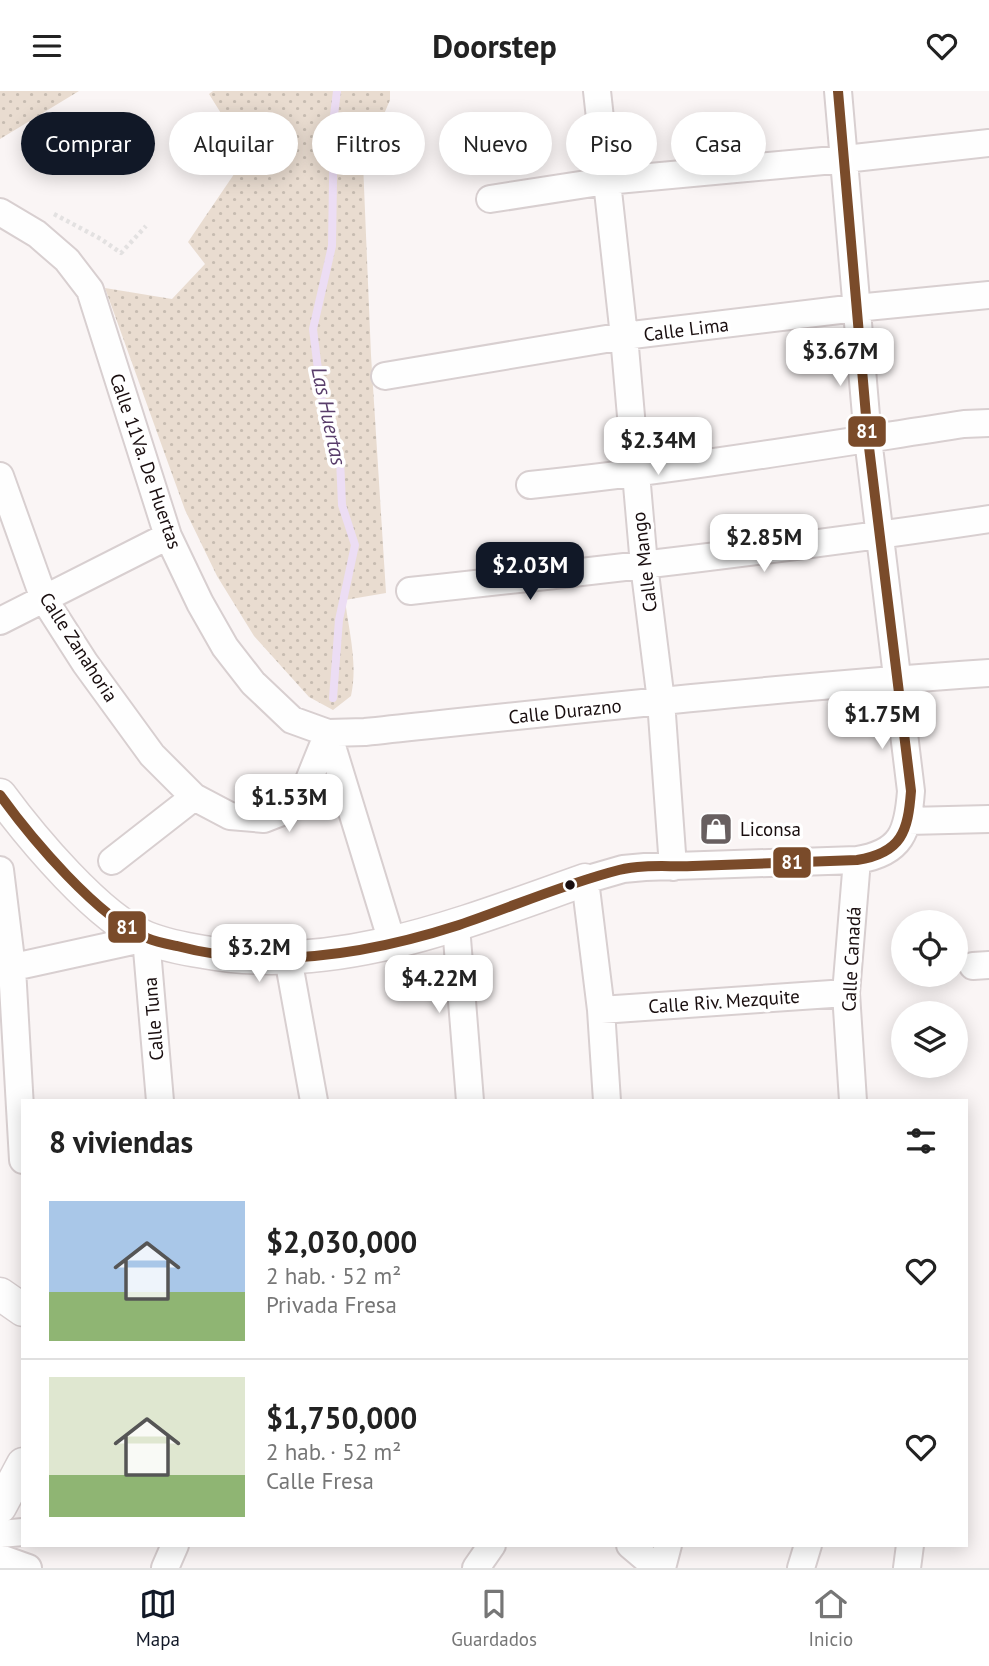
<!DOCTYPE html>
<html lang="es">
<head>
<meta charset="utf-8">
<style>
  :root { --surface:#fff; --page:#f6f6f6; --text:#222; --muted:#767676; --line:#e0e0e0; --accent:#111827 }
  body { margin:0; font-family:"PT Sans",sans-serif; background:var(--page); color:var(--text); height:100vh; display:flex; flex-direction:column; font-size:26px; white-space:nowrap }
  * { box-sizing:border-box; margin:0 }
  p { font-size:23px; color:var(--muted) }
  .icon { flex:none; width:38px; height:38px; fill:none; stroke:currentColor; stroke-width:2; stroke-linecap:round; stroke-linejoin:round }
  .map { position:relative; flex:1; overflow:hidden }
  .details { position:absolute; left:21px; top:1008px; width:947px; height:448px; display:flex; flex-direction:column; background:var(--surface); border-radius:0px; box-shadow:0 4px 18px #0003 }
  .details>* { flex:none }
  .guide { position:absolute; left:21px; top:21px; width:948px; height:63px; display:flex; gap:14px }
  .tools { position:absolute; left:891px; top:819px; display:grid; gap:14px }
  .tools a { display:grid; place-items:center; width:77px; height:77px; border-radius:50%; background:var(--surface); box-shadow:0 4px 18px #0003; font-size:35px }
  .price { position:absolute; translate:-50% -60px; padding:0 16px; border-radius:14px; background:#fff; color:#222; font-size:23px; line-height:46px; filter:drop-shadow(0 2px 4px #0008) }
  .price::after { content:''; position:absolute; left:50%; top:42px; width:21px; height:16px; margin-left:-10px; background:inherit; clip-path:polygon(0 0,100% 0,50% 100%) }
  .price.active { background:var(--accent); color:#fff }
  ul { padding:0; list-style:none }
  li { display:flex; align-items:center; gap:21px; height:175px; padding:0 28px }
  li+li { border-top:2px solid var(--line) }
  li span { display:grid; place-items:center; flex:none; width:196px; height:140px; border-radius:0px; color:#555 }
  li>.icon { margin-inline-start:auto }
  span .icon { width:84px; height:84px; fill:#fffc; stroke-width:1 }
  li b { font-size:30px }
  h2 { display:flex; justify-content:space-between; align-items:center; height:84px; padding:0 28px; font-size:30px }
  .pill { padding:0 24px; border-radius:32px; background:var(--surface); box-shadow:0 4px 18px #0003; font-size:24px; line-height:63px }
  .pill.active { background:var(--accent); color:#fff }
  header { display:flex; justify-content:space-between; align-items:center; height:91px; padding:0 28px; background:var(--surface); font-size:32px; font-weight:600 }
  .tab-bar { display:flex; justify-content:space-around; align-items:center; height:98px; border-top:2px solid var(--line); background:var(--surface); font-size:19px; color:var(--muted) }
  .tab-bar a { display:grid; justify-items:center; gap:4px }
  .tab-bar .active { color:var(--accent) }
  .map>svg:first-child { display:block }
  .grass { fill:url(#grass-dots) }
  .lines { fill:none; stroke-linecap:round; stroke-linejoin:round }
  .stream { stroke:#ecddf4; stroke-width:8 }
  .minor-casing { stroke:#d8cfd0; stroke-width:30 }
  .tertiary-casing { stroke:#d8cfd0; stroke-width:35 }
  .path { stroke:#e3e1e1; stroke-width:4.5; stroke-dasharray:3.5 3.5; stroke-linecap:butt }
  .minor { stroke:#fefefe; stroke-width:26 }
  .tertiary { stroke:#fefefe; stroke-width:32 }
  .bus-1-casing { stroke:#fff; stroke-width:16 }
  .bus-1 { stroke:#7a4b2a; stroke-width:10 }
  .bus-dot { fill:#190e0f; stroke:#fff; stroke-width:2.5 }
  .labels { text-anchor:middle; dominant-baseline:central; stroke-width:7; stroke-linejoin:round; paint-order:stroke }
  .street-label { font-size:19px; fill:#190e0f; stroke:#fff }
  .poi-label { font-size:19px; fill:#190e0f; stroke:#fff; text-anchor:start }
  .water-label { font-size:21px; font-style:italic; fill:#593e6b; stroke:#fff }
  .line-badge { stroke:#fff; stroke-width:2.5 }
  .badge-label { font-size:19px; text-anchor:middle; font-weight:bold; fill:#fff }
</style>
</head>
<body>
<header><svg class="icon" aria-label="menu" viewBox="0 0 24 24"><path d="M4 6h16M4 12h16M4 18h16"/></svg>Doorstep<svg class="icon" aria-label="heart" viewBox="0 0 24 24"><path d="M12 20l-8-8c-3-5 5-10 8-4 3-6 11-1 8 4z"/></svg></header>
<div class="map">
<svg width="989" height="1477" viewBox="0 0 989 1477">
  <defs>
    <pattern id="grass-dots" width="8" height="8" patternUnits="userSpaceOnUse" patternTransform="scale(1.75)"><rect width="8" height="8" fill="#e9dcd0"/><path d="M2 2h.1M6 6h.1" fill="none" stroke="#c7bcb1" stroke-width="1.8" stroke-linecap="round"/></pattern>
  </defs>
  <rect width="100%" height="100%" fill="#faf5f5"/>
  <!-- grass -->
  <path class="grass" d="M0,0H79L0,48Z
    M213,0H390V9L363,72L371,264L386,502L345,509C349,541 358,573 351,605L333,619L309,606L254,545L217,485L185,419L105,197L172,208L205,173L188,151L247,64L209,3Z"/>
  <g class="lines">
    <!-- stream -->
    <path class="stream" d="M333,607L339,529L355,454L342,414L340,368L323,319L313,238L332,155L334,24L337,0"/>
    <defs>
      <path id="minor" d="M597,0L624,245L644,474L661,610L673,776
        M490,108L606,90L845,68L989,52
        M0,121L37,143L67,169L90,199L168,445L200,512L225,556L253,592L292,629L328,642L365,641C573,619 781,596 989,582
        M385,285L624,245L856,217L989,204
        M0,385L44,508L85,572L152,664L194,706L230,725L264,728L287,719L305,699L328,642
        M530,394C676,379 820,355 964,333L989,332
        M410,500C604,479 797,457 989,428
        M0,530L168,445
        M328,642L392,851
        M908,730L989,728
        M112,770L194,706
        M0,779L12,877L23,1069
        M456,835L470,1010
        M288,867L314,1010
        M973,875L989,874
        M0,879L146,847L160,1010
        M601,919L846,902
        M607,1010L601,919L585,789L623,778L645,776L857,769C902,762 908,740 911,700L868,348L838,0
        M853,1010L846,902L857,769
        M0,1443L23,1441
        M630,1454L657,1477
        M0,1467L28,1477
        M165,1477L175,1454
        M476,1477L492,1454
        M662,1477L668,1454
        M801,1477L808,1454
        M907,1477L910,1454"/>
      <path id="tertiary" d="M0,704C31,746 99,828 147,847C164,854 185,858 204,861C335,885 463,832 585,789
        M0,1203L23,1219
        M0,1416L23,1373"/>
    </defs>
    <!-- minor casing -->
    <use href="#minor" class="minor-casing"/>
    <!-- tertiary casing -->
    <use href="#tertiary" class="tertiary-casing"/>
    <!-- path -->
    <path class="path" d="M54,123L101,148L121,162L146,135"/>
    <!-- minor -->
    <use href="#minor" class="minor"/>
    <!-- tertiary -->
    <use href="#tertiary" class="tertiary"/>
    <defs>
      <path id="bus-1" d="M0,704C31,747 98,827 147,847C156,851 167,853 177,855C270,880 369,863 459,834C512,816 564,793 619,779C643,773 669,776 693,775C748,773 803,771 857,769C902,762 908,740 911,700L868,348L838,0"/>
    </defs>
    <!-- bus-1 casing -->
    <use href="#bus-1" class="bus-1-casing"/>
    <!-- bus-1 -->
    <use href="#bus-1" class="bus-1"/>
  </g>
  <!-- icons -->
  <defs>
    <symbol id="shop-square" viewBox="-11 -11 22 22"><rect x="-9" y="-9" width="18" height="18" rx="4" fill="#685f60" stroke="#fff"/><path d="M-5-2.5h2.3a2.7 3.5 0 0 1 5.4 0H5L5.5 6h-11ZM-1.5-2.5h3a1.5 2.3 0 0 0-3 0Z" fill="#fff"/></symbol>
  </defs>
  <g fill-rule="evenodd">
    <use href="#shop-square" x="697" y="719" width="38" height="38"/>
  </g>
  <!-- markers -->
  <circle class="bus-dot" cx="570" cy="794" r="6"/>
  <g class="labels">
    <!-- street labels -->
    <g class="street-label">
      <text transform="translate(686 238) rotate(-7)">Calle Lima</text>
      <text transform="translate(146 370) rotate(71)">Calle 11Va. De Huertas</text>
      <text transform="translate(644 471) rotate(-97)">Calle Mango</text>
      <text transform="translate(79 556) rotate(57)">Calle Zanahoria</text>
      <text transform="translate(565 620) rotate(-6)">Calle Durazno</text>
      <text transform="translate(851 868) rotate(-87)">Calle Canadá</text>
      <text transform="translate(724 910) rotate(-4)">Calle Riv. Mezquite</text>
      <text transform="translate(153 928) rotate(-95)">Calle Tuna</text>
    </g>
    <!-- poi labels -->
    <g class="poi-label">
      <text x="740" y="738">Liconsa</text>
    </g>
    <!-- water labels -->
    <g class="water-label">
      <text transform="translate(329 325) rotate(78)">Las Huertas</text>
    </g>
  </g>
  <g class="line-badge">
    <rect x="847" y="324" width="40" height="33" rx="7" fill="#7a4b2a"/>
    <rect x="772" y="755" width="40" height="33" rx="7" fill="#7a4b2a"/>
    <rect x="107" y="819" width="40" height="34" rx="7" fill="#7a4b2a"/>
  </g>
  <g class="badge-label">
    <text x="867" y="347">81</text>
    <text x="792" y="778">81</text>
    <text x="127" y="843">81</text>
  </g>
</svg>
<div class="tools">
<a><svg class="icon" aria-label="locate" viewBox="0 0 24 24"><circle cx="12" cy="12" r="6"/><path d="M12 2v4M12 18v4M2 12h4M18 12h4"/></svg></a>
<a><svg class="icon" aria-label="layers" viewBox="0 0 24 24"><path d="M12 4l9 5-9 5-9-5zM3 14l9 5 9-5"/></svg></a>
</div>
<b class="price" style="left:840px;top:297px">$3.67M</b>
<b class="price" style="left:658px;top:386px">$2.34M</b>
<b class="price" style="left:764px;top:483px">$2.85M</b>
<b class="price active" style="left:530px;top:511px">$2.03M</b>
<b class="price" style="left:882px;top:660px">$1.75M</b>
<b class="price" style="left:289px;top:743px">$1.53M</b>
<b class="price" style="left:259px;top:893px">$3.2M</b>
<b class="price" style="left:439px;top:924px">$4.22M</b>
<div class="guide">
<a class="pill active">Comprar</a>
<a class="pill">Alquilar</a>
<a class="pill">Filtros</a>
<a class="pill">Nuevo</a>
<a class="pill">Piso</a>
<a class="pill">Casa</a>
</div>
<section class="details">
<h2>8 viviendas<svg class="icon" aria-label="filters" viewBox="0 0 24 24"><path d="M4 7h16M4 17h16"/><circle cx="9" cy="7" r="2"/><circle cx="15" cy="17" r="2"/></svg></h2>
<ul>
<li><span style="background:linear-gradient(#a9c7e8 65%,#8fb573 0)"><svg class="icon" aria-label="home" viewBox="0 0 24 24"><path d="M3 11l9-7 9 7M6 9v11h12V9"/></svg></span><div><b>$2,030,000</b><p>2 hab. · 52 m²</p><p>Privada Fresa</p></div><svg class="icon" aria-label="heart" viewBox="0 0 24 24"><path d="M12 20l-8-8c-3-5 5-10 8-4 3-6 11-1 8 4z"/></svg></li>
<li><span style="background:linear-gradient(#dfe7d0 70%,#8fb573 0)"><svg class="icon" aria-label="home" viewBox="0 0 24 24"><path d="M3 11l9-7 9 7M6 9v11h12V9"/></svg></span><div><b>$1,750,000</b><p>2 hab. · 52 m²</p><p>Calle Fresa</p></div><svg class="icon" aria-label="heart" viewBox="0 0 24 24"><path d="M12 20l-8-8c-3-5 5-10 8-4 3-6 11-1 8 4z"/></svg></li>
</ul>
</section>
</div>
<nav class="tab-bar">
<a class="active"><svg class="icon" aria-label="map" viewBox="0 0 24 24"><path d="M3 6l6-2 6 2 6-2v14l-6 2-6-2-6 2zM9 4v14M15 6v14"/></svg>Mapa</a>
<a><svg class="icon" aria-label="saved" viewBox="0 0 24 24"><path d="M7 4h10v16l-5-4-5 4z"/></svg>Guardados</a>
<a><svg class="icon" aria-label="home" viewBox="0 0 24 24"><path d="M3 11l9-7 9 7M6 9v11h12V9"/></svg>Inicio</a>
</nav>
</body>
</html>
